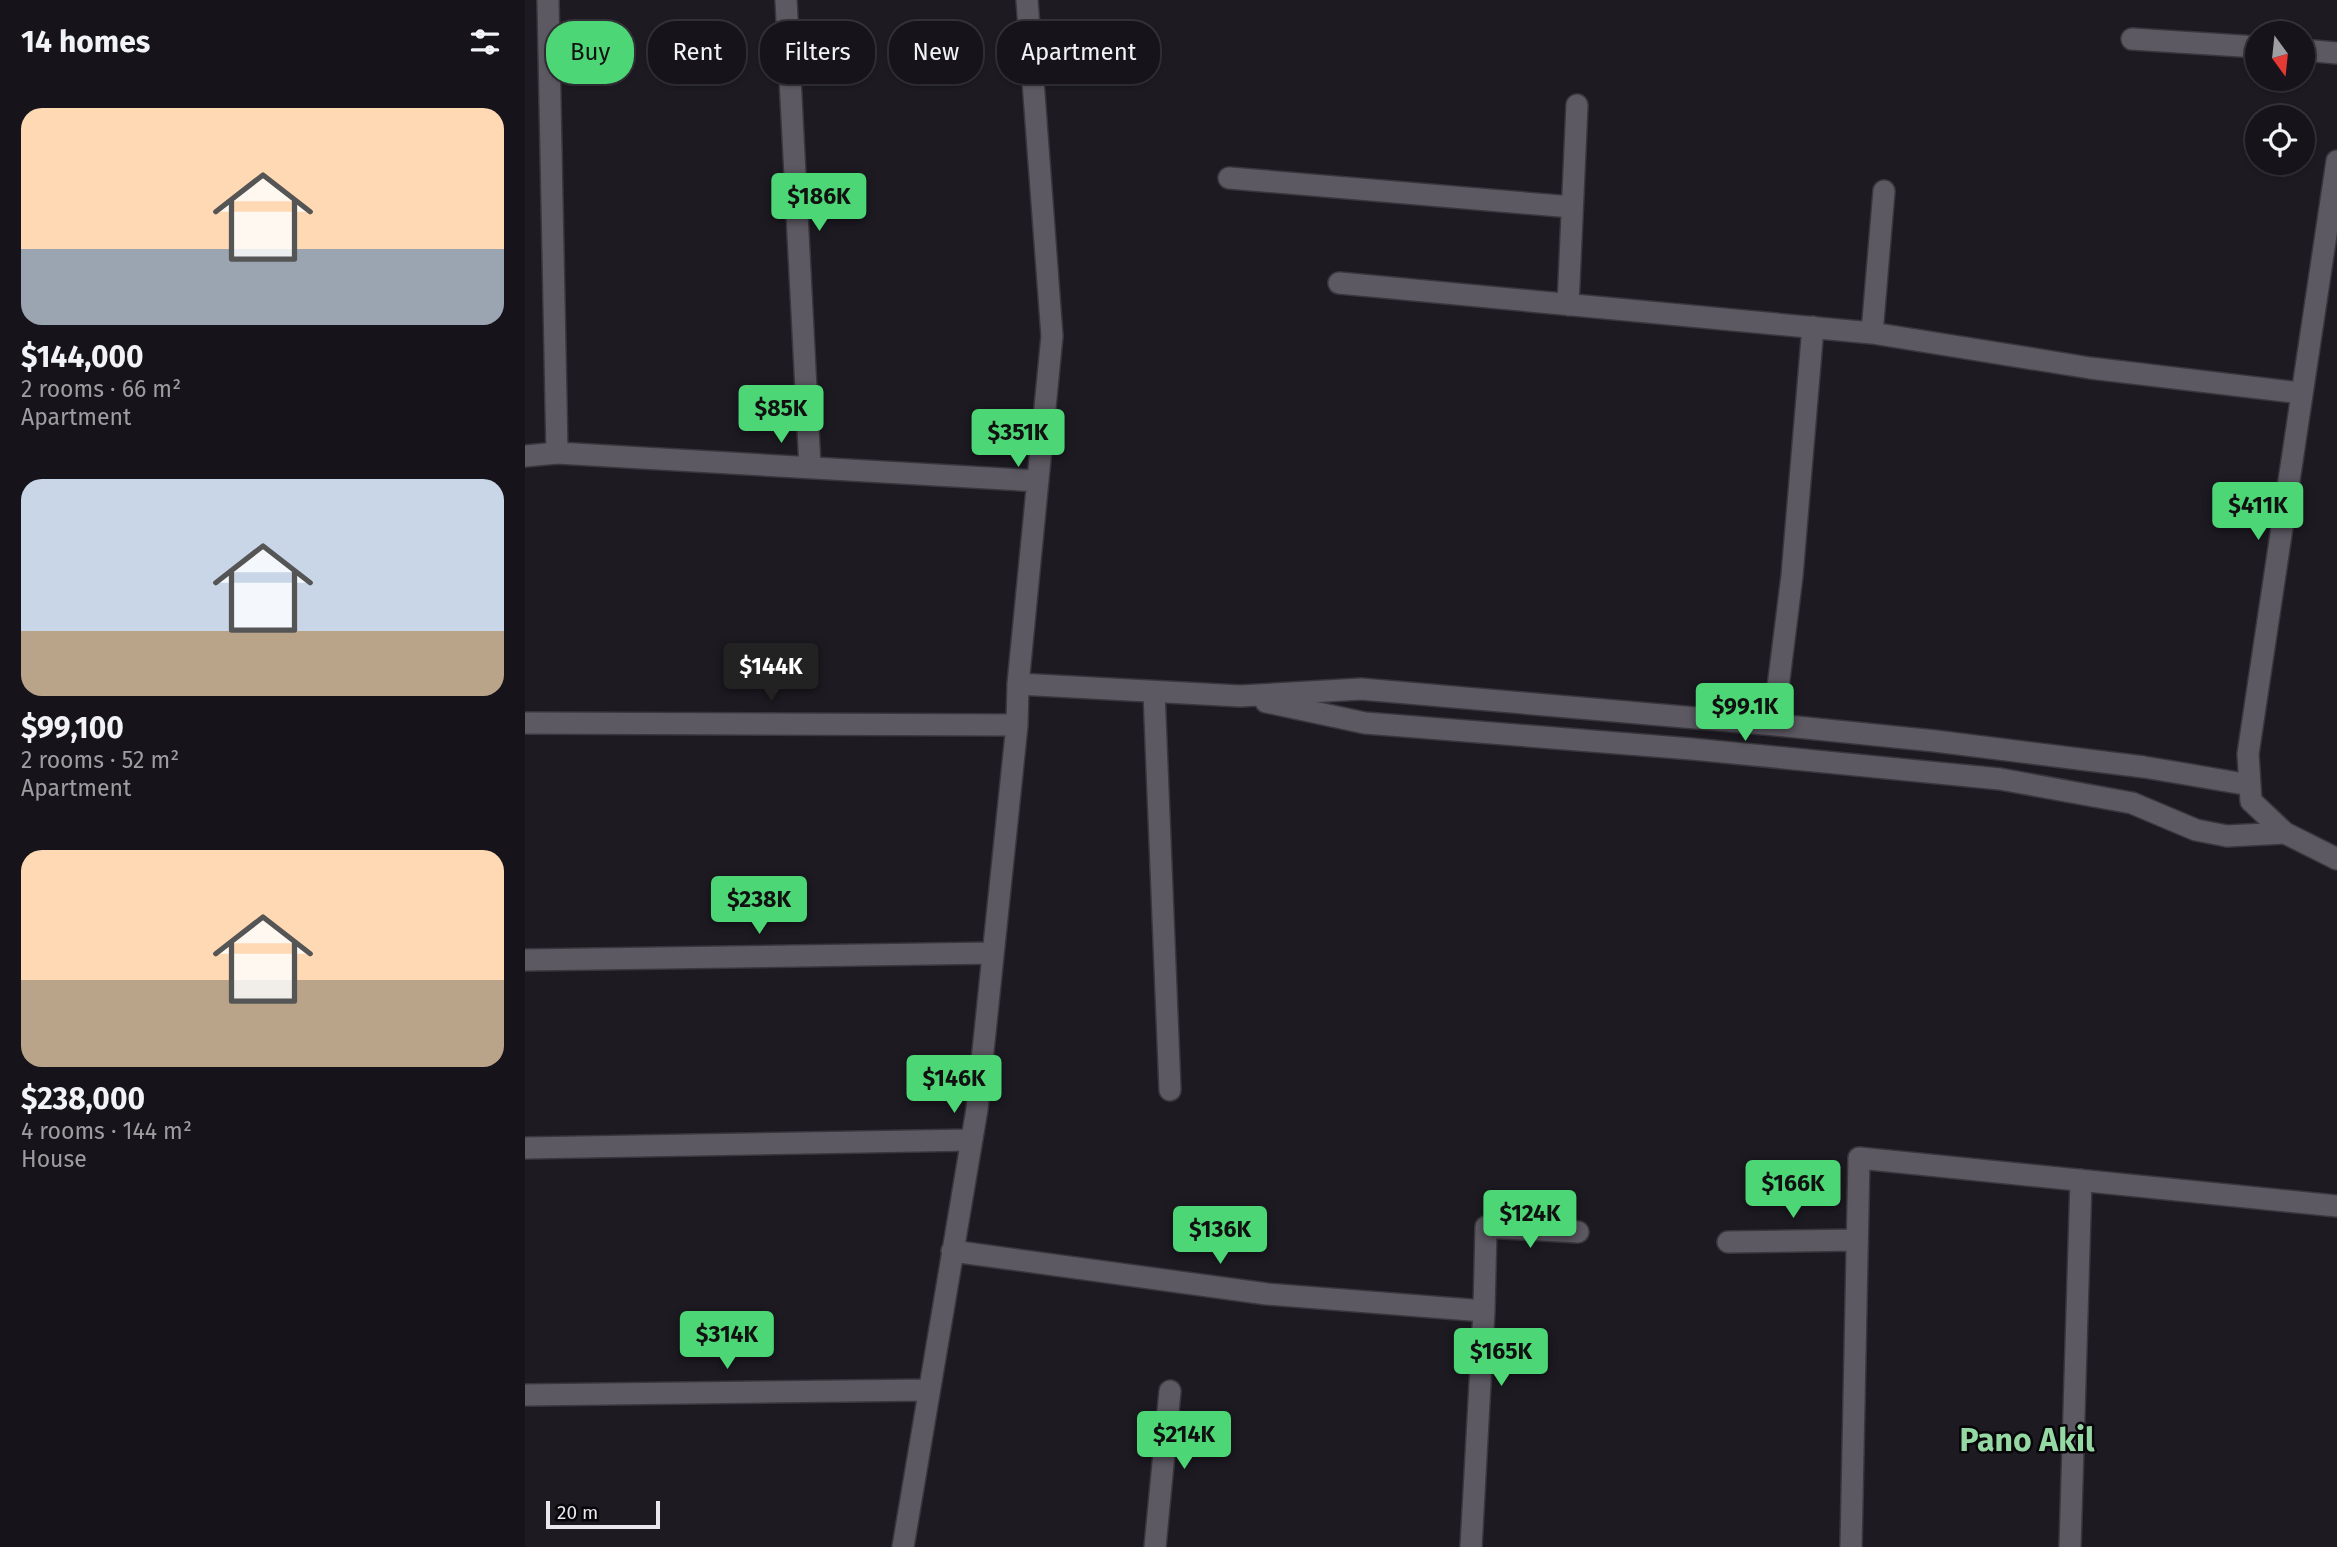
<!DOCTYPE html>
<html lang="en">
<head>
<meta charset="utf-8">
<style>
  :root { --surface:#16141a; --page:#232127; --text:#f1f3f6; --muted:#9e9ea2; --line:#353339; --accent:#4dd676 }
  body { margin:0; font-family:"Fira Sans",sans-serif; background:var(--page); color:var(--text); height:100vh; display:flex; flex-direction:column; font-size:26px; white-space:nowrap }
  * { box-sizing:border-box; margin:0 }
  p { font-size:23px; color:var(--muted) }
  .icon { flex:none; width:38px; height:38px; fill:none; stroke:currentColor; stroke-width:2; stroke-linecap:round; stroke-linejoin:round }
  .map { position:relative; flex:1; overflow:hidden }
  .panel { display:flex; flex-direction:column; background:var(--surface); width:525px }
  .panel>* { flex:none }
  .hud { position:absolute; left:21px; top:21px; width:665px; height:63px; display:flex; gap:14px }
  .needle { width:46px; rotate:165deg }
  .tools { position:absolute; left:1720px; top:21px; display:grid; gap:14px }
  .tools a { display:grid; place-items:center; width:70px; height:70px; border-radius:50%; background:var(--surface); box-shadow:0 2px 5px #0004,0 0 0 2px var(--line); font-size:35px }
  .scale { position:absolute; left:21px; bottom:18px; width:114px; box-sizing:border-box; padding-left:7px; border:4px solid #eae8ee; border-top:0; font-size:19px; line-height:24px; white-space:nowrap; color:#eae8ee; -webkit-text-stroke:5px #070609; paint-order:stroke }
  .price { position:absolute; translate:-50% -60px; padding:0 16px; border-radius:7px; background:var(--accent); color:#111; font-size:23px; line-height:46px; filter:drop-shadow(0 2px 4px #0008) }
  .price::after { content:''; position:absolute; left:50%; top:42px; width:21px; height:16px; margin-left:-10px; background:inherit; clip-path:polygon(0 0,100% 0,50% 100%) }
  .price.on { background:#222; color:#fff }
  ul { padding:0; list-style:none }
  li { display:grid; align-content:center; gap:14px; height:371px; padding:0 21px }
  li span { display:grid; place-items:center; height:217px; border-radius:21px; color:#555 }
  li>.icon { margin-inline-start:auto }
  span .icon { width:126px; height:126px; fill:#fffc; stroke-width:1 }
  li b { font-size:30px }
  h2 { display:flex; justify-content:space-between; align-items:center; height:84px; padding:0 21px; font-size:30px }
  .tag { padding:0 24px; border-radius:28px; background:var(--surface); box-shadow:0 2px 5px #0004,0 0 0 2px var(--line); font-size:24px; line-height:63px }
  .tag.on { background:var(--accent); color:#111 }
  main { display:flex; flex:1; min-height:0 }
  .map>svg:first-child { display:block }
  .lines { fill:none; stroke-linecap:round; stroke-linejoin:round }
  .service-casing { stroke:#39373d; stroke-width:24 }
  .minor-casing { stroke:#39373d; stroke-width:24 }
  .service { stroke:#5d5963; stroke-width:21 }
  .minor { stroke:#5d5963; stroke-width:21 }
  .labels { text-anchor:middle; dominant-baseline:central; stroke-width:5; stroke-linejoin:round; paint-order:stroke }
  .town-label { font-size:32px; font-weight:bold; fill:#96d8a3; stroke:#070609 }
</style>
</head>
<body>
<main>
<section class="panel">
<h2>14 homes<svg class="icon" aria-label="filters" viewBox="0 0 24 24"><path d="M4 7h16M4 17h16"/><circle cx="9" cy="7" r="2"/><circle cx="15" cy="17" r="2"/></svg></h2>
<ul>
<li><span style="background:linear-gradient(#ffd9b3 65%,#9aa5b1 0)"><svg class="icon" aria-label="home" viewBox="0 0 24 24"><path d="M3 11l9-7 9 7M6 9v11h12V9"/></svg></span><div><b>$144,000</b><p>2 rooms · 66 m²</p><p>Apartment</p></div></li>
<li><span style="background:linear-gradient(#c9d6e8 70%,#b9a48a 0)"><svg class="icon" aria-label="home" viewBox="0 0 24 24"><path d="M3 11l9-7 9 7M6 9v11h12V9"/></svg></span><div><b>$99,100</b><p>2 rooms · 52 m²</p><p>Apartment</p></div></li>
<li><span style="background:linear-gradient(#ffd9b3 60%,#b9a48a 0)"><svg class="icon" aria-label="home" viewBox="0 0 24 24"><path d="M3 11l9-7 9 7M6 9v11h12V9"/></svg></span><div><b>$238,000</b><p>4 rooms · 144 m²</p><p>House</p></div></li>
</ul>
</section>
<div class="map">
<svg width="1812" height="1547" viewBox="0 0 1812 1547">
  <rect width="100%" height="100%" fill="#1d1a22"/>
  <g class="lines">
    <defs>
      <path id="service" d="M704,178L1047,207
        M814,283L1347,333L1565,368L1776,393
        M1043,305L1052,105
        M1347,333L1359,191
        M1252,725L1251,703L1267,576L1288,327"/>
      <path id="minor" d="M23,0L32,453
        M261,0L285,467
        M502,0L527,336L493,684L715,696L836,689L1252,725L1410,741L1619,767L1725,785
        M1607,39L1732,47
        M1778,50L1812,53
        M1812,161L1723,754L1726,801L1760,833L1812,859
        M0,456L32,453L513,481
        M629,692L645,1090
        M741,702L840,723L1167,749L1475,779L1607,803L1671,830L1702,836L1760,833
        M0,723L492,725
        M0,960L468,953
        M0,1148L446,1140
        M1203,1242L1332,1240
        M427,1251L742,1294L959,1311
        M0,1395L404,1390
        M378,1547L452,1109L492,725L493,684
        M630,1547L645,1391
        M946,1547L959,1311L961,1227L1053,1232
        M1326,1547L1334,1158L1812,1206
        M1545,1547L1556,1180"/>
    </defs>
    <!-- service casing -->
    <use href="#service" class="service-casing"/>
    <!-- minor casing -->
    <use href="#minor" class="minor-casing"/>
    <!-- service -->
    <use href="#service" class="service"/>
    <!-- minor -->
    <use href="#minor" class="minor"/>
  </g>
  <g class="labels">
    <!-- town labels -->
    <g class="town-label">
      <text x="1502" y="1440">Pano Akil</text>
    </g>
  </g>
</svg>
<div class="tools">
<a><svg class="needle" viewBox="-14 -14 28 28"><path d="M0-13l5 13h-10z" fill="#e53935"/><path d="M0 13l5-13h-10z" fill="#9e9ea2"/></svg></a>
<a><svg class="icon" aria-label="locate" viewBox="0 0 24 24"><circle cx="12" cy="12" r="6"/><path d="M12 2v4M12 18v4M2 12h4M18 12h4"/></svg></a>
</div>
<div class="scale">20 m</div>
<b class="price" style="left:294px;top:233px">$186K</b>
<b class="price" style="left:256px;top:445px">$85K</b>
<b class="price" style="left:493px;top:469px">$351K</b>
<b class="price" style="left:1733px;top:542px">$411K</b>
<b class="price on" style="left:246px;top:703px">$144K</b>
<b class="price" style="left:1220px;top:743px">$99.1K</b>
<b class="price" style="left:234px;top:936px">$238K</b>
<b class="price" style="left:429px;top:1115px">$146K</b>
<b class="price" style="left:1268px;top:1220px">$166K</b>
<b class="price" style="left:1005px;top:1250px">$124K</b>
<b class="price" style="left:695px;top:1266px">$136K</b>
<b class="price" style="left:202px;top:1371px">$314K</b>
<b class="price" style="left:976px;top:1388px">$165K</b>
<b class="price" style="left:659px;top:1471px">$214K</b>
<div class="hud">
<a class="tag on">Buy</a>
<a class="tag">Rent</a>
<a class="tag">Filters</a>
<a class="tag">New</a>
<a class="tag">Apartment</a>
</div>
</div>
</main>
</body>
</html>
